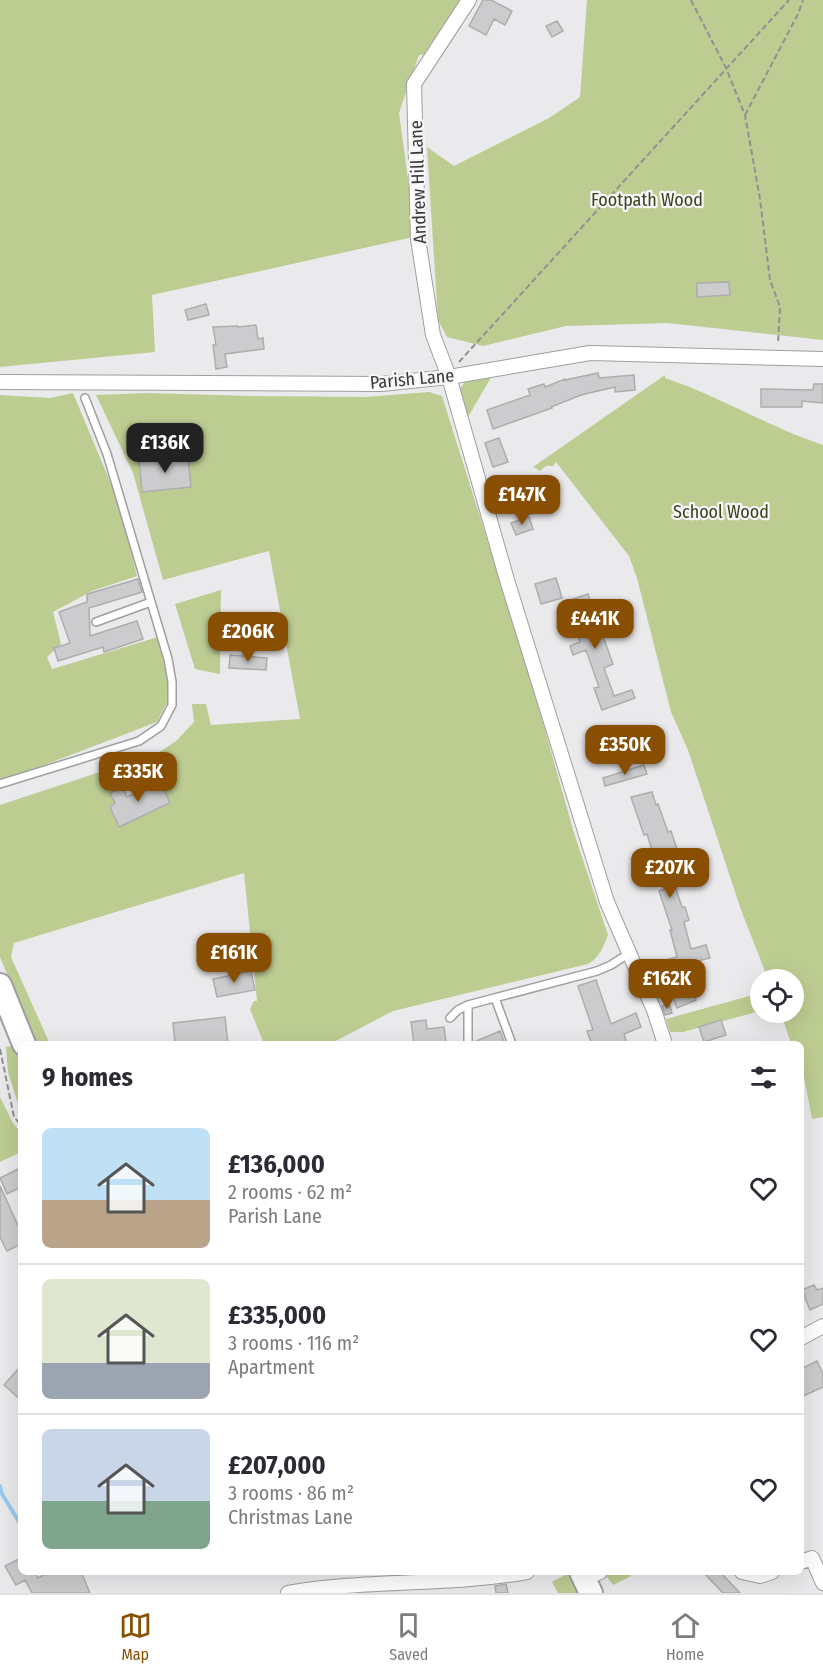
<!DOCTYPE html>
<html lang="en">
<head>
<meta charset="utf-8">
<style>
  :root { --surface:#fff; --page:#f2f2f3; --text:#2b2b33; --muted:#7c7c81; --line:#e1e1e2; --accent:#884f03 }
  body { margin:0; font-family:"Fira Sans Condensed",sans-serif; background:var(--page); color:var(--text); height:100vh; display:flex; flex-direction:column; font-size:22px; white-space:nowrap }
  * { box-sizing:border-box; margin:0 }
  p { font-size:20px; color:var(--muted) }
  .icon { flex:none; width:33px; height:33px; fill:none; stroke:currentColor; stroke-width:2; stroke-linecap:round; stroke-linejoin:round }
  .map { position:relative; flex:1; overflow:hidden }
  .sheet { position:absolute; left:18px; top:1041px; width:786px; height:534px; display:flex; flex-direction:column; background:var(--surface); border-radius:9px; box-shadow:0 6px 24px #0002 }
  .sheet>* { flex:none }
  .tools { position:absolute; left:750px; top:969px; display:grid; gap:12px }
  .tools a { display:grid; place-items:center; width:54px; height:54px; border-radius:50%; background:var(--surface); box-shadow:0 6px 24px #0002; font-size:30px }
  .price { position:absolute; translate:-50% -51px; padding:0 14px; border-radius:12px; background:var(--accent); color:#fff; font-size:20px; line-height:39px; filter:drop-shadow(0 2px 3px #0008) }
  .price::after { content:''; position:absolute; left:50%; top:36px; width:18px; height:14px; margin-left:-9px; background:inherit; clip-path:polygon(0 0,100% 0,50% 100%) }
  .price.on { background:#222; color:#fff }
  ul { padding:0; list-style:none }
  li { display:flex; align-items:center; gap:18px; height:150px; padding:0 24px }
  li+li { border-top:2px solid var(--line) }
  li span { display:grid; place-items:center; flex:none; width:168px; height:120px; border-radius:9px; color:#555 }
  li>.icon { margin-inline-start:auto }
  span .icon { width:72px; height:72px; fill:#fffc; stroke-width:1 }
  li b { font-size:26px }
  h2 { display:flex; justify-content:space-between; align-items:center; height:72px; padding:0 24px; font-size:26px }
  .tab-bar { display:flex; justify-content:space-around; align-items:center; height:84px; border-top:2px solid var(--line); background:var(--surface); font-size:16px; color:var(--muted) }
  .tab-bar a { display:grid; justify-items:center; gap:3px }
  .tab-bar .on { color:var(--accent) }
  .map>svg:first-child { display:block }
  .built { fill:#dcdce6 }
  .green { fill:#bdcd92 }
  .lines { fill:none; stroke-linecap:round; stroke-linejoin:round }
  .stream { stroke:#99caf1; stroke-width:4 }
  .building { fill:#ccccce; stroke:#adadaf; stroke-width:1.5 }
  .lane-casing { stroke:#9f9fa1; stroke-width:10 }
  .street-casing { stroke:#9f9fa1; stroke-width:16 }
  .primary-casing { stroke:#9f9fa1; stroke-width:26 }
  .path { stroke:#909091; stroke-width:2; stroke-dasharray:6 3; stroke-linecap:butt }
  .lane { stroke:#fff; stroke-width:7 }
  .street { stroke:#fff; stroke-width:14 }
  .primary { stroke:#fff; stroke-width:22 }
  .labels { text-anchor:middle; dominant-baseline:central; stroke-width:4.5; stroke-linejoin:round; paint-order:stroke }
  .street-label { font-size:18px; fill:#393939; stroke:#f7f7f9 }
  .park-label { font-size:18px; fill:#3a431b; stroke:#f7f7f9 }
</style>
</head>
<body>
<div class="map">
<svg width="823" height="1593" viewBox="0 0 823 1593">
  <rect width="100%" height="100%" fill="#eaeaec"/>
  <!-- built -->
  <path class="built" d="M391,1572H496L384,1578Z"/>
  <!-- green -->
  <path class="green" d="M0,0H465L430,54L419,55L399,113L415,230L409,238L152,295L155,352L0,367Z
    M587,0H823V340L667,323L566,326L483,346L447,337L438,320L427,147L454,166L549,118L580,97Z
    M665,375V378C719,396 769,427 823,445V1117L812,1119L801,1061V1044H791L781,1013L794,1012V980L768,979L741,910L688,750L671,712L637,578L629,556L556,462L553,466H546L540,471L533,467Z
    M492,376L465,422L459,390L467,379Z
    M429,392L442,396L527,666L574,833L608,935C603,947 600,957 588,964L393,1011L330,1044H264L250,1009L254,1001H257L244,873L14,943L11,957L50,1044H36L0,957V805L106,770L120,805L111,809L118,824L165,786L155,755L176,741L194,722L192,704H206L211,725L300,719L269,551L163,580L133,473L96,395L146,393L251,396L366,397Z
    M73,393L121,508L137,576L92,591L53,612L61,644L47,657L52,669L158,637L176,685L157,722L0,782V395L50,398Z
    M221,590L220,674L195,669L175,604Z
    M760,993V1011L683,1032H670L666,1019Z
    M18,1045L21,1051V1108L18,1104L8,1072L6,1047Z
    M0,1097L13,1123L21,1133V1152L0,1162Z
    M566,1572H571L583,1593H558L552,1582L563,1576Z
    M613,1572H629L631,1576L613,1585L606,1576Z"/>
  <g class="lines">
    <!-- stream -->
    <path class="stream" d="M0,1486L2,1494L21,1525"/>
  </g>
  <!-- building -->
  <path class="building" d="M483,0H491L512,11L505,25L494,19L486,35L469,26Z
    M557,21L563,31L552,37L546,26Z
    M729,282L730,295L697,297V283Z
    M206,304L209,315L188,320L185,310Z
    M256,325L258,339L263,338L264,349L225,354L227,367L216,369L213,345H216L213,327L238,326V327Z
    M598,373L599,378L634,375L635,390L615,392V387L581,395L551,407L552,408L493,429L487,410L530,395L528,389L544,384L545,387L565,379V380Z
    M814,384H823V403L802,401V407H761V389L813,390Z
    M499,438L508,462L493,467L485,443Z
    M188,456L191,487L142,492L139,461Z
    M528,487L537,512L521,517L512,493Z
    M529,517L533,529L516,535L511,523Z
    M556,578L562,598L541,604L535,584Z
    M138,579L142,592L89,608L90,636L137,621L143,639L104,652L103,647L58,661L54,648L70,643L59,612L87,602V594Z
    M588,594L613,664L604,668L614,696L632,690L635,698L602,710L594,688L599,687L586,650L573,655L570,646L580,642L567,601Z
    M230,655L267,658L266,670L229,668Z
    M644,765L647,774L605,786L603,778Z
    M160,781L170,803L119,827L110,807L115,803L110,793L123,788L127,797Z
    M652,792L656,805L658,804L668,832L671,831L678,852L670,854L678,881L674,883L682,907H685L689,920L684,922L691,949L706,945L710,958L682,965L696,1000L677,1008L666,980H667L662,961L677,957L670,930H672L659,891L664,889L647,834L644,835L631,797Z
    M251,971L255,990L217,997L213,979Z
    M596,980L611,1024L636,1013L641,1027L624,1034L627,1044H592L587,1031L593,1030L578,986Z
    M669,1004L672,1013L665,1015L662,1006Z
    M225,1017L228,1044H175L173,1023Z
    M426,1020L427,1029L444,1027L446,1042L414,1044L411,1022Z
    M721,1020L726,1035L704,1042L699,1027Z
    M500,1031L505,1044H474V1042Z
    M18,1169L21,1175V1187L7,1194L0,1178Z
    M0,1186L21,1232V1244L7,1251L0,1237Z
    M814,1285L817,1290L823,1288V1304L810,1310L802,1290Z
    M817,1361L823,1374V1387L801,1397V1369Z
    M21,1366V1400L4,1385Z
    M21,1558V1572H40L36,1575L38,1578L49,1572H81L90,1593H32L25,1580L16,1585L5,1566Z
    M703,1572H720L740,1593H723Z
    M506,1584L508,1593H496L495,1586Z"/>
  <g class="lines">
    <defs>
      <path id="lane" d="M96,622L151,602
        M0,784L139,741L161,726L172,705V682L168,659L107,454L85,398
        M495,998L512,1044
        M468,1005V1044
        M450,1018L458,1010L468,1005L597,971L611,965L628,954"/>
      <path id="street" d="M469,0L414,84L418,239L433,335L449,377L507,580L607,902L654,1010L665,1044
        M0,382L381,384L449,377L590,353L823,359
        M801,1338L823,1326
        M801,1562L812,1558L823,1583
        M742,1572L760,1576L772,1572
        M584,1579L600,1572
        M288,1593C367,1579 448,1586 527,1572"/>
      <path id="primary" d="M0,985L24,1044
        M581,1572L591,1593"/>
    </defs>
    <!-- lane casing -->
    <use href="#lane" class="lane-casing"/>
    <!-- street casing -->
    <use href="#street" class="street-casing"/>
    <!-- primary casing -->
    <use href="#primary" class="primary-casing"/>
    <!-- path -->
    <path class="path" d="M691,0L726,68L745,115L760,199L770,280L780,307L778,344
      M745,115L798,14L803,0
      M459,362L789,0
      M0,1049L14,1117L21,1125"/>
    <!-- lane -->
    <use href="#lane" class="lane"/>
    <!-- street -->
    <use href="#street" class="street"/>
    <!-- primary -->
    <use href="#primary" class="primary"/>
  </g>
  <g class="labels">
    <!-- street labels -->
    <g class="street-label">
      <text transform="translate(418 182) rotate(-92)">Andrew Hill Lane</text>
      <text transform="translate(412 379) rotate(-5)">Parish Lane</text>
    </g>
    <!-- park labels -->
    <g class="park-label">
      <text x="647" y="200">Footpath Wood</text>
      <text x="721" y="512">School Wood</text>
    </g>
  </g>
</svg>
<div class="tools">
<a><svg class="icon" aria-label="locate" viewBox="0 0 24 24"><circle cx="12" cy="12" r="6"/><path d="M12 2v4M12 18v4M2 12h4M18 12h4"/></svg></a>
</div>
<b class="price on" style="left:165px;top:474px">£136K</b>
<b class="price" style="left:522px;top:526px">£147K</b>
<b class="price" style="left:595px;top:650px">£441K</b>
<b class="price" style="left:248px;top:663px">£206K</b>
<b class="price" style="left:625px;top:776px">£350K</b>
<b class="price" style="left:138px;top:803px">£335K</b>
<b class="price" style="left:670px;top:899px">£207K</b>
<b class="price" style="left:234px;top:984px">£161K</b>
<b class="price" style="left:667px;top:1010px">£162K</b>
<section class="sheet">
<h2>9 homes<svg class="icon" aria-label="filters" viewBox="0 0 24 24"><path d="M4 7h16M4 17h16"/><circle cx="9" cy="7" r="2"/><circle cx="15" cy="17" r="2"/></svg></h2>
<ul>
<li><span style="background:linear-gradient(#bfe0f5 60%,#b9a48a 0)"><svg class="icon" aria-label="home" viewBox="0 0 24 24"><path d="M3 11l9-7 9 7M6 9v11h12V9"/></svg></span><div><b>£136,000</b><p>2 rooms · 62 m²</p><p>Parish Lane</p></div><svg class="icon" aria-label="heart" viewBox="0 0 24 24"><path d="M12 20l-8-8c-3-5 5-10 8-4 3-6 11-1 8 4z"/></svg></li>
<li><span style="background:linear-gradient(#dfe7d0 70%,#9aa5b1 0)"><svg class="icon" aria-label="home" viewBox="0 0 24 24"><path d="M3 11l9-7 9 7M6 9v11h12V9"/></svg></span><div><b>£335,000</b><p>3 rooms · 116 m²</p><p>Apartment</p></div><svg class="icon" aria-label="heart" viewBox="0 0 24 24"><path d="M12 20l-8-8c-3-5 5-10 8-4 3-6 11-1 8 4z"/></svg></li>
<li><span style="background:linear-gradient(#c9d6e8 60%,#7fa58c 0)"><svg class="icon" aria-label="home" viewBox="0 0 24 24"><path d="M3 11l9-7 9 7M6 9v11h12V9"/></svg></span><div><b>£207,000</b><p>3 rooms · 86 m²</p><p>Christmas Lane</p></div><svg class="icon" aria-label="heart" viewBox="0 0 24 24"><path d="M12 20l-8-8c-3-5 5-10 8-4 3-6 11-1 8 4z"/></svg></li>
</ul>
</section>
</div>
<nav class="tab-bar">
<a class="on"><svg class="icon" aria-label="map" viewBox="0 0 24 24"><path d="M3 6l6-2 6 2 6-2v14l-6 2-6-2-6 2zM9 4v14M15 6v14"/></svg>Map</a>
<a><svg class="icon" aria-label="saved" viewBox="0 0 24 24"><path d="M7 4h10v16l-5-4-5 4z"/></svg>Saved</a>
<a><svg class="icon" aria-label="home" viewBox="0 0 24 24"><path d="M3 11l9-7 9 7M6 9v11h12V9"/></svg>Home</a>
</nav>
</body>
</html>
